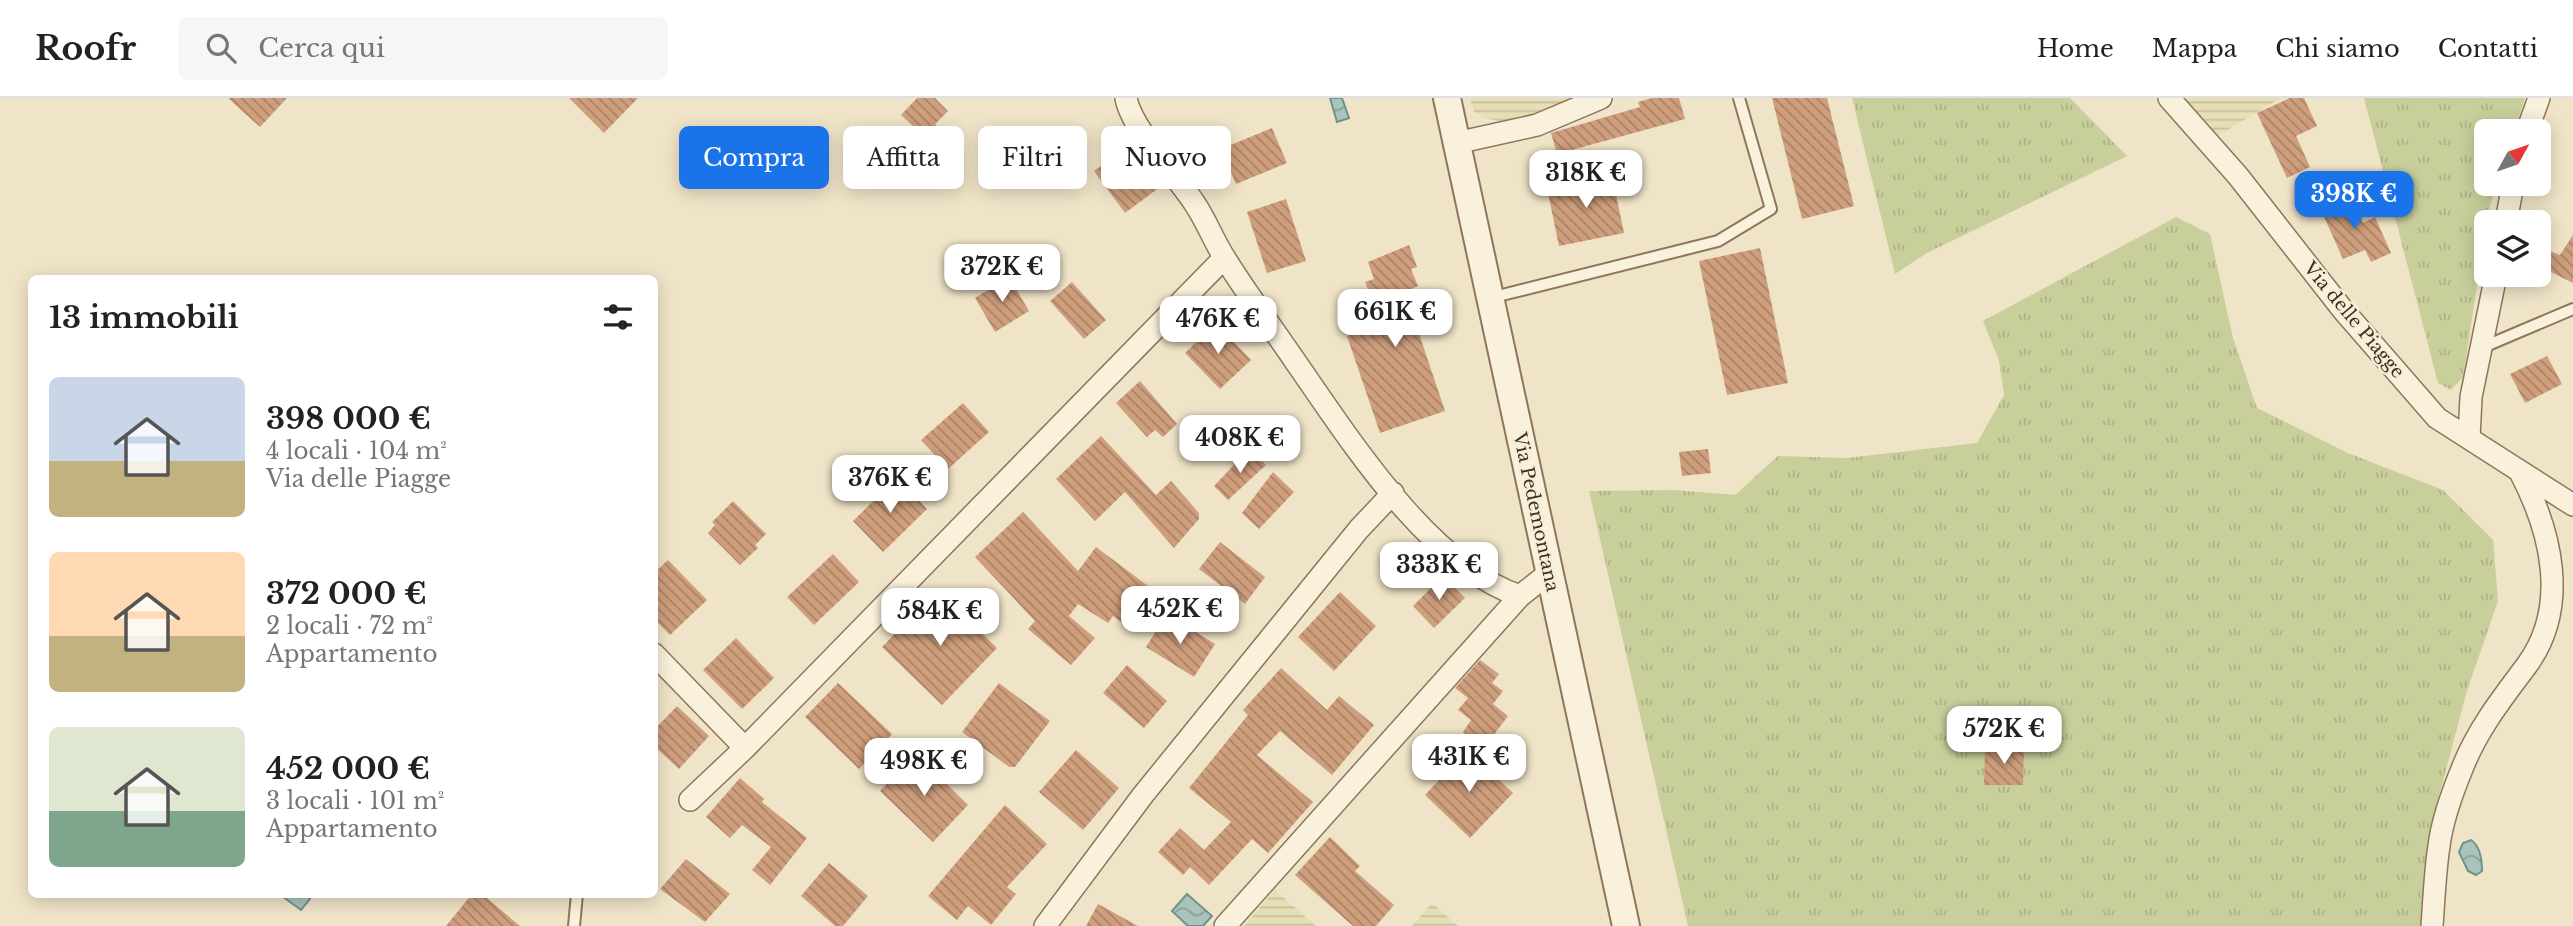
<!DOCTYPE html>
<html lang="it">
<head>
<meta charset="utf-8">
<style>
  :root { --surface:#fff; --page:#f6f6f6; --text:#222; --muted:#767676; --line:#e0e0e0; --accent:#1a73e8 }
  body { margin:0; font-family:"Libre Baskerville",serif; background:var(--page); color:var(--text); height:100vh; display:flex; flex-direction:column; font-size:26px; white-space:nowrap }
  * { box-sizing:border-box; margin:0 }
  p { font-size:23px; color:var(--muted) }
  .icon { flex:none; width:38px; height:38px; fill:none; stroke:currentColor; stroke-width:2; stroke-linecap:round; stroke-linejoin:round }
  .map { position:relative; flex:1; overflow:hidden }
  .side { position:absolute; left:28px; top:177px; width:630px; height:623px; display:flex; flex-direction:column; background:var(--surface); border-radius:10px; box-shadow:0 4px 18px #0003 }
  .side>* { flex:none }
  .banner { position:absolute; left:679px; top:28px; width:665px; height:63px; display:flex; gap:14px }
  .needle { width:46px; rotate:50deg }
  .tools { position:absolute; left:2474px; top:21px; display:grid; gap:14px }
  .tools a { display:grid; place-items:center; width:77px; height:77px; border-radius:10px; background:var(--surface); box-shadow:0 4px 18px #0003; font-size:35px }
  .price { position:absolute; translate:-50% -60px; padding:0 16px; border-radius:14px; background:#fff; color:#222; font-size:23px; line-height:46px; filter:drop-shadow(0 2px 4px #0008) }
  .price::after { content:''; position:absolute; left:50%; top:42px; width:21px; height:16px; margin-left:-10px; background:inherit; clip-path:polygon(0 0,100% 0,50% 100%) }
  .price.selected { background:var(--accent); color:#fff }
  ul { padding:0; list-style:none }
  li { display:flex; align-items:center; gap:21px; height:175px; padding:0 21px }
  li span { display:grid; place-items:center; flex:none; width:196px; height:140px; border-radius:10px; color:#555 }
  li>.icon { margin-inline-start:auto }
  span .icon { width:84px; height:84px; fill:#fffc; stroke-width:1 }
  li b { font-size:30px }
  h2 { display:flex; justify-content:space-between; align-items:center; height:84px; padding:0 21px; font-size:30px }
  .tag { padding:0 24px; border-radius:10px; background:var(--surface); box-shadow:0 4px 18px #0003; font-size:24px; line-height:63px }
  .tag.selected { background:var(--accent); color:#fff }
  header { display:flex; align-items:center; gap:42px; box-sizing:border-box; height:98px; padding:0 35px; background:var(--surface); border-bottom:2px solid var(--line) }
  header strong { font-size:33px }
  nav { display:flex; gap:38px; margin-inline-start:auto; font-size:24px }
  .search { width:490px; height:63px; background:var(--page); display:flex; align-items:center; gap:18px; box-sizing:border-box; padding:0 24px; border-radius:10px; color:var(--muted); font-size:26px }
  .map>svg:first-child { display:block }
  .farmland { fill:url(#farmland-rules) }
  .grass { fill:url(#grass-tufts) }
  .water { fill:url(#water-waves); stroke:#6f938a; stroke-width:2 }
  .building { fill:url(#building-back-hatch) }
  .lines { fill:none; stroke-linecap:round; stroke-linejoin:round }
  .service-casing { stroke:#8d765c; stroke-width:14 }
  .minor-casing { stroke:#8d765c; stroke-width:24 }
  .tertiary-casing { stroke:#8d765c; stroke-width:30 }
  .service { stroke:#faf1dc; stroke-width:10 }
  .minor { stroke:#faf1dc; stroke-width:21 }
  .tertiary { stroke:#faf1dc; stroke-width:26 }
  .labels { text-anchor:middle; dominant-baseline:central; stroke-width:5; stroke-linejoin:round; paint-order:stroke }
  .street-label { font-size:18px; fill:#3d2e20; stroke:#f7eed8 }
</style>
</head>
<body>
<header>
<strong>Roofr</strong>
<div class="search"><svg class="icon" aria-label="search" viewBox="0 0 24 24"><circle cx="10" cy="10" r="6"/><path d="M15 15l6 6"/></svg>Cerca qui</div>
<nav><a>Home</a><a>Mappa</a><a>Chi siamo</a><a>Contatti</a></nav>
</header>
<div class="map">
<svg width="2573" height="828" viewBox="0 0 2573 828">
  <defs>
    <pattern id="farmland-rules" width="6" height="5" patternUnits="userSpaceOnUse" patternTransform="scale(1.75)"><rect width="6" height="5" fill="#e6deb5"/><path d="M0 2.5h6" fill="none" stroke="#c6bf9b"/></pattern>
    <pattern id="grass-tufts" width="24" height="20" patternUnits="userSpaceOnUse" patternTransform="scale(1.75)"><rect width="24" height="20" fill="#c9cf9b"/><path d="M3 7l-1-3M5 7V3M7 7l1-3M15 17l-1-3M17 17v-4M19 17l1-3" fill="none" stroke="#aeb285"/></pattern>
    <pattern id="water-waves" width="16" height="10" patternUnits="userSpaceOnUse" patternTransform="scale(1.75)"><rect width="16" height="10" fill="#a9c4bc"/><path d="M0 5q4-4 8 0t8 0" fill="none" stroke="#8ba098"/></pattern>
    <pattern id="building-back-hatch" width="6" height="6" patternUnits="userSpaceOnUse" patternTransform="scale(1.75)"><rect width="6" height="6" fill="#cf9f7d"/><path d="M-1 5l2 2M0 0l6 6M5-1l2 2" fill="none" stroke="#a98266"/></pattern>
  </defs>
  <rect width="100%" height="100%" fill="#f0e4c8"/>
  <!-- farmland -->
  <path class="farmland" d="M1470,0H1575L1553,10L1504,24L1485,20L1474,14Z
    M2181,0H2281L2217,38Z
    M1275,792L1316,828H1244Z
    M1432,805L1458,828H1412Z"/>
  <!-- grass -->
  <path class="grass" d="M1852,0H2070L2127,58L1927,155L1895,176Z
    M2364,0H2525L2514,33H2487V86H2497L2488,115L2463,279L2451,292L2438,285Z
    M2176,119L2210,136L2233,240L2257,310L2348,355L2443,392L2493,442L2498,503L2467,593L2432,724L2425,828H1688L1589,393L1673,392L1735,397L1778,358L1847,360L1977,345L2004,297L1999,263L1983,223Z"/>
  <!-- water -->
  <path class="water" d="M1330,0H1342L1349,20L1337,24Z
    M2471,742C2480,748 2482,762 2482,773L2476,777L2468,773L2459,754L2463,745Z
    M304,796L310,801L301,812L282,798Z
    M1187,796L1212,818L1203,828H1188L1172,813Z"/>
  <!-- building -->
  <path class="building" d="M228,0H287L260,29Z
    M569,0H638L604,35Z
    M917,0H935L948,13L935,26L946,37L935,49L901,17Z
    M1652,0H1679L1685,21L1557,56L1551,35L1640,9L1638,4Z
    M1772,0H1827L1854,108L1802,121Z
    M2290,0H2304L2317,28L2296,38L2310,69L2287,80L2257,15Z
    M1272,30L1287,65L1236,86L1221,51Z
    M1129,47L1160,89L1125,115L1094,73Z
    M1612,77L1624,135L1559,148L1547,90Z
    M2350,97L2363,125L2375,119L2391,155L2371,164L2365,152L2343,161L2320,110Z
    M1286,101L1306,163L1267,175L1247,114Z
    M2573,137V185L2541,169L2545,151L2560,157Z
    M1409,147L1417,169L1411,171L1418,188L1405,194L1445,313L1380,335L1347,238L1382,226L1365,184L1374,181L1368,164Z
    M1760,150L1788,285L1727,297L1699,163Z
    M1009,179L1029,213L995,234L975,200Z
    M1072,184L1106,222L1084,241L1050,203Z
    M1216,225L1251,262L1220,291L1185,255Z
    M2547,258L2562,286L2525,305L2510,276Z
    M1140,283L1177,326L1163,339L1155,332L1147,339L1116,305Z
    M963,305L989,334L948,371L921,342Z
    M1101,338L1156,397L1171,383L1199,415V421L1174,450L1125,394L1095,423L1056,381Z
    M1249,351L1266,367L1228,402L1214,388Z
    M1708,351L1711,375L1682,378L1679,354Z
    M1273,374L1294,394L1259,431L1242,415Z
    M897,380L927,411L883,454L853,423Z
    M733,403L766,436L755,447L758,450L740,467L708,435L715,427L712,424Z
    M1023,414L1078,473L1096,449L1148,488L1121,524L1113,518L1108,525L1078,506L1069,518L1095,540L1071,567L1028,531L1035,523L975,459Z
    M1220,444L1265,479L1245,506L1199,471Z
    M833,456L859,484L814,527L787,499Z
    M668,462L707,502L670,537L654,521V475Z
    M1443,478L1465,500L1434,530L1413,508Z
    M937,492L997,550L942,607L882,549Z
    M1340,494L1376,528L1334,573L1298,539Z
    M1167,516L1215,546L1194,579L1146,549Z
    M736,540L774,580L742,611L703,572Z
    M1480,562L1499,576L1492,585L1503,593L1493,606L1508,618L1484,650L1463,634L1471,622L1458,612L1468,600L1455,590Z
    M1127,567L1167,603L1144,630L1103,595Z
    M1281,570L1327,612L1339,598L1374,627L1332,677L1280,633L1257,657L1313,704L1268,755L1252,741L1209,787L1190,769L1183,777L1158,754L1180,730L1204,752L1231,724L1189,690L1248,617L1243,612Z
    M838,585L892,636L859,671L805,619Z
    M999,585L1050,623L1015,669H1009L962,634Z
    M677,608L709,638L679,671L654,648V632Z
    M1985,650H2024L2023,687H1984Z
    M1076,652L1119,690L1083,732L1039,694Z
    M1467,652L1513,695L1470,740L1425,697Z
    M916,656L968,707L933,744L880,693Z
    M740,680L764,701L762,704L807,740L770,787L752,772L771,749L742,727L730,740L706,719Z
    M1005,707L1047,746L1007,789L1016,796L991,827L968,808L957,822L928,798Z
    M1330,739L1360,768L1355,773L1394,807L1376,828H1353L1295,777Z
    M686,761L730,796L705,824L660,791Z
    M829,765L868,798L843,828H835L801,798Z
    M472,796H482L520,828H446Z
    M1098,806L1138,828H1086Z"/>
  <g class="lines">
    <defs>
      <path id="service" d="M1490,200L1718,143L1771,111L1739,0
        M2481,250L2573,211
        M574,828L577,796"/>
      <path id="minor" d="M1126,0C1131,30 1177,78 1195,106C1207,124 1214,144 1226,162C1247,196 1272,229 1295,263C1348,339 1429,468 1520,498L1549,475
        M2169,0L2238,78L2343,212L2437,320L2573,407
        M2527,33L2539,0
        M1456,45L1537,27L1601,0
        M2506,124L2513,86
        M2469,340L2471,299L2496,177
        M654,556L745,650
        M690,702L745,650L1224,160
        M1045,828L1143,697L1359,431L1393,395
        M1225,828L1520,498
        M2432,828C2434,801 2435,774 2439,748C2442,722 2454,690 2464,666C2479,629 2504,598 2527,567C2570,508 2551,433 2520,374"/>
      <path id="tertiary" d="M1447,0L1626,828"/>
    </defs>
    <!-- service casing -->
    <use href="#service" class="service-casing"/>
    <!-- minor casing -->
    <use href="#minor" class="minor-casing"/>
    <!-- tertiary casing -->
    <use href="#tertiary" class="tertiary-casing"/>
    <!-- service -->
    <use href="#service" class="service"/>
    <!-- minor -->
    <use href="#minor" class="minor"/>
    <!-- tertiary -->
    <use href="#tertiary" class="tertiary"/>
  </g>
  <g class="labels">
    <!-- street labels -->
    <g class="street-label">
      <text transform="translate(2354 222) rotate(50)">Via delle Piagge</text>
      <text transform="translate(1536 414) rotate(78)">Via Pedemontana</text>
    </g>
  </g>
</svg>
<div class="tools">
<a><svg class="needle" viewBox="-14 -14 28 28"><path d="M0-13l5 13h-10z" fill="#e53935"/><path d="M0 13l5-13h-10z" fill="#767676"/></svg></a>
<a><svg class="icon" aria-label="layers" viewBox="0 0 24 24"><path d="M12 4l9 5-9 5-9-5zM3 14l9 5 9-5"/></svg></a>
</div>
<b class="price" style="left:1586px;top:112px">318K €</b>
<b class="price selected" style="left:2354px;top:133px">398K €</b>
<b class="price" style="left:1002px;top:206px">372K €</b>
<b class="price" style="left:1395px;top:251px">661K €</b>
<b class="price" style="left:1218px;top:258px">476K €</b>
<b class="price" style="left:1240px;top:377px">408K €</b>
<b class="price" style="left:890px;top:417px">376K €</b>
<b class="price" style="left:1439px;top:504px">333K €</b>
<b class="price" style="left:1180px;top:548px">452K €</b>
<b class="price" style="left:940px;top:550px">584K €</b>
<b class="price" style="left:2004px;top:668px">572K €</b>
<b class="price" style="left:1469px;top:696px">431K €</b>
<b class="price" style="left:924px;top:700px">498K €</b>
<div class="banner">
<a class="tag selected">Compra</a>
<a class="tag">Affitta</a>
<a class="tag">Filtri</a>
<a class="tag">Nuovo</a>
</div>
<section class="side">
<h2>13 immobili<svg class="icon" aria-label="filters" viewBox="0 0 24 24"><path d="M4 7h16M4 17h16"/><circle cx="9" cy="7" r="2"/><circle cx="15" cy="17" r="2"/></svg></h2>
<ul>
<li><span style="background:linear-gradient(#c9d6e8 60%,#c2b280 0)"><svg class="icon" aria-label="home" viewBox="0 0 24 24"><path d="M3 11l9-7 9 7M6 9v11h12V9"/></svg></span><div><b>398 000 €</b><p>4 locali · 104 m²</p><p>Via delle Piagge</p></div></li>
<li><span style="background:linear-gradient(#ffd9b3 60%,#c2b280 0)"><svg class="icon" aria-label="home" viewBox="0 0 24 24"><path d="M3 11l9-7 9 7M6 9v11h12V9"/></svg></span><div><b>372 000 €</b><p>2 locali · 72 m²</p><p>Appartamento</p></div></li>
<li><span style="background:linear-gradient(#dfe7d0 60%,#7fa58c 0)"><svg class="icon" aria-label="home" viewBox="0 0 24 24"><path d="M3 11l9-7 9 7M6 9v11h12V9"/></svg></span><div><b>452 000 €</b><p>3 locali · 101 m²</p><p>Appartamento</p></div></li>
</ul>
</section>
</div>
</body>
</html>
